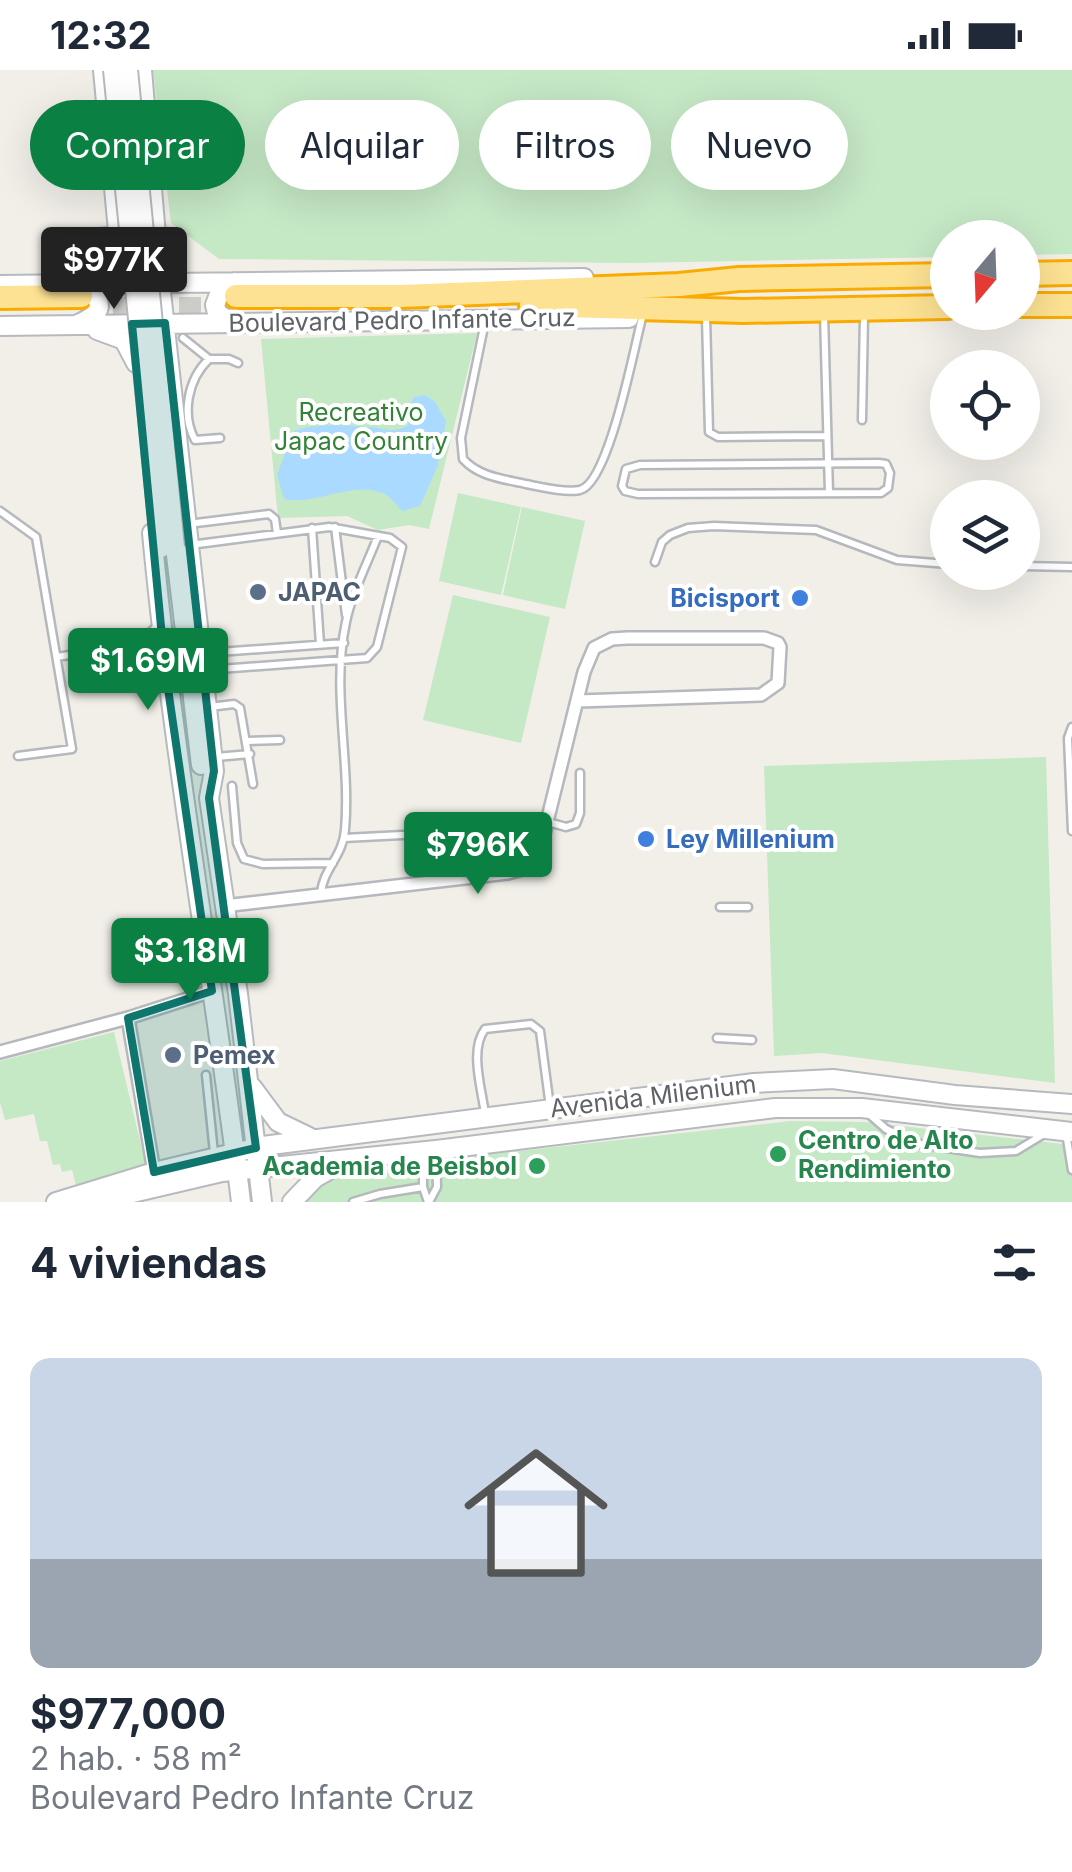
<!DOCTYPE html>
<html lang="es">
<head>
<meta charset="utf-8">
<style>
  :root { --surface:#fff; --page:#f2f2f3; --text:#1f2937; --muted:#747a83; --line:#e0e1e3; --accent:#0b8043 }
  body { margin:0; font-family:Inter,sans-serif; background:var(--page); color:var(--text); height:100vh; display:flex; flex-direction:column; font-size:38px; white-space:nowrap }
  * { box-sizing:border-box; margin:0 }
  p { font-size:32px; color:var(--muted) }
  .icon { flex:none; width:55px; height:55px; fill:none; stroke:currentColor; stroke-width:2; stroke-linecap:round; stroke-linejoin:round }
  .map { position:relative; height:1132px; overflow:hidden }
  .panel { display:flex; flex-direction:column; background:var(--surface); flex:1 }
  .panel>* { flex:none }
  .guide { position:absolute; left:30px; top:30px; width:1012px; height:90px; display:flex; gap:20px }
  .needle { width:65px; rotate:199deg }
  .fabs { position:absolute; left:930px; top:150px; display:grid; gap:20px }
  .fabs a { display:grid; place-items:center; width:110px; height:110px; border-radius:50%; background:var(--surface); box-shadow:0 10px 40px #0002; font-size:50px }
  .price { position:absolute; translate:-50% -85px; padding:0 22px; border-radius:10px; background:var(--accent); color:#fff; font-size:32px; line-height:65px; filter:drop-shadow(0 2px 5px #0008) }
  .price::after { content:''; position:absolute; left:50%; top:60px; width:30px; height:22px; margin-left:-15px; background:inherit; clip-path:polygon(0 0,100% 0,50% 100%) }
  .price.selected { background:#222; color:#fff }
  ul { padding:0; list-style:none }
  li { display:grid; align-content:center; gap:20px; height:530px; padding:0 30px }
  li+li { border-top:2px solid var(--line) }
  li span { display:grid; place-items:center; height:310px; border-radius:20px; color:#555 }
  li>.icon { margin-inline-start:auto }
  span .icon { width:180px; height:180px; fill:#fffc; stroke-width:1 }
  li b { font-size:42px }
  h2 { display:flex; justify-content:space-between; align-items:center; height:120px; padding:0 30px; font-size:42px }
  .chip { padding:0 35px; border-radius:45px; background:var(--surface); box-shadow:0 10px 40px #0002; font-size:35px; line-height:90px }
  .chip.selected { background:var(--accent); color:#fff }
  .status { display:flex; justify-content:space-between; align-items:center; height:70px; padding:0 50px; background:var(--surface); direction:ltr }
  .status svg { height:28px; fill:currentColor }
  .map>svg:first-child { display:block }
  .green { fill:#c5e8c5 }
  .water { fill:#aadaff }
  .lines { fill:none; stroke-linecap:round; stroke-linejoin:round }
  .highway-tunnel { stroke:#ccccc8; stroke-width:22; stroke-dasharray:22 11; stroke-linecap:butt }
  .lane-casing { stroke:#b5b8bc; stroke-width:11 }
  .street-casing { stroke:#b5b8bc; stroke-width:16 }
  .secondary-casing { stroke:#b6babf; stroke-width:22 }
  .highway-casing { stroke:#f9ab00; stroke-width:28 }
  .lane { stroke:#fff; stroke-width:6 }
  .street { stroke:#fff; stroke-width:11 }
  .secondary { stroke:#fff; stroke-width:18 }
  .highway { stroke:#fde293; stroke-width:22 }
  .secondary-bridge-casing { stroke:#b6babf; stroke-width:22; stroke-linecap:butt }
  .secondary-bridge { stroke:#fff; stroke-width:18 }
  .marked { fill:#0f766e; fill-opacity:0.2; stroke:#0f766e; stroke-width:8; stroke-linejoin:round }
  .service-dot { fill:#5c6f8a; stroke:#fff; stroke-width:4 }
  .shop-dot { fill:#3f7fe0; stroke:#fff; stroke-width:4 }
  .leisure-dot { fill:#2e9e5b; stroke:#fff; stroke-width:4 }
  .labels { text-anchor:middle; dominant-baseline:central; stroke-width:8; stroke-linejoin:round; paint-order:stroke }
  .street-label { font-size:25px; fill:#5f6368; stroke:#fff }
  .park-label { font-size:25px; fill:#348238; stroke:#fff }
  .service-label { font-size:25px; font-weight:bold; fill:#4e5e75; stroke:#fff; text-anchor:start }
  .shop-label { font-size:25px; font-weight:bold; fill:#366cbe; stroke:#fff; text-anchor:end }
  .leisure-label { font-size:25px; font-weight:bold; fill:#27864d; stroke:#fff; text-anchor:start }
</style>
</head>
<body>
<div class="status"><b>12:32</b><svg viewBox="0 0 49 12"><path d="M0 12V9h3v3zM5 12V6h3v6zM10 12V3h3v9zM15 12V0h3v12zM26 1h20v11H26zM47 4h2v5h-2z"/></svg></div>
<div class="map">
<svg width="1072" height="1132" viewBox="0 0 1072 1132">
  <rect width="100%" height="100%" fill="#f1efe8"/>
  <!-- green -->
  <path class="green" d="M153,0H1072V184L1023,185L1022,168H948L947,187L632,193L219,189L171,153Z
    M477,263L429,459L409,455L378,460L347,446L278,448L261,269Z
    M458,423L521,437L501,525L439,511Z
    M522,437L585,451L565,539L503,525Z
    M453,525L550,547L521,673L423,650Z
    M1046,687L1055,1013L822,983L774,986L764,696Z
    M114,962L147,1100L76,1115L72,1100L62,1102L60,1094L53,1095L47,1071H40L34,1044L5,1050L0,1032V991Z
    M791,1051L865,1052L1072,1075V1132H306L318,1117L348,1100Z"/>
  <!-- water -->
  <path class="water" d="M425,325L435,332L446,351L438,395L420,436L402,441C397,436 391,427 385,424C352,409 317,436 284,429L277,405L287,378L288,364C309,352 345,355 369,357C387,358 389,364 408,356L413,327Z"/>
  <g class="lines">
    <!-- highway-tunnel -->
    <path class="highway-tunnel" d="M80,238H238"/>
    <defs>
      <path id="lane" d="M65,165L117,161
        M824,244L829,423
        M706,247L709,362L718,367L826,366
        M485,252L461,368L463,389C479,407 504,409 526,414C541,417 565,423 580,420C609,413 634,278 642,248
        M183,268L209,289H229L238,293
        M209,289C188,309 181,344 195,370L220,368
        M862,350L864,246
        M879,393L886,394L890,403L888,418L881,423L638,424L625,421L622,416L626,399L640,395Z
        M0,441L36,467L72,679L18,686
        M188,454L269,444L275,449L277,463
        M335,457L346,545
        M312,458L320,574
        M190,475L329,457L390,468L402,477L377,577L367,588L207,600
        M655,492L662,472L670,465L688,458L714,456L816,460L897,490L948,494
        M1022,496L1072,497
        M140,574L162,589
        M205,583L344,573
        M57,587L138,574L157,556
        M209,637L234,634L240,638L253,714
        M1072,657L1068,668L1072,761
        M247,671L280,670
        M216,687L250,684
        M232,716L237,773L244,789L263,794L333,793
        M548,752L566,757L576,754L580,743V703
        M344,768L480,761
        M321,823C323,799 343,786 345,760C351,691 331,621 346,552C352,523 367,494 378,466
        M720,837H748
        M717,968L752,970
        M206,1005L214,1083
        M485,1044C482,1020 469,980 485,959L531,954L540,961L550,1037
        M870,1045L886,1059L914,1073L980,1083L1016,1081L1044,1064
        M1066,1063L1072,1100
        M423,1083V1117L428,1132
        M353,1132L380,1124L423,1117
        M429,1132L437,1117L436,1080"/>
      <path id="street" d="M224,836L508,803L529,797L540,780L584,602L594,578L612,569L627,568H764L778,573L780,577L778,613L761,625L578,631
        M128,948L154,1102
        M0,982L128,948L212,921"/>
      <path id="secondary" d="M103,0L118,161L126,199
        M142,0L160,213L214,701L209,728L238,924L262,1132
        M0,215L584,208
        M231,252L217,243L215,235L221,219L235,212
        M78,254C105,242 105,233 83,214
        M0,256L629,248
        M97,260L124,270L136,293
        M152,463C173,687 214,909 241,1132
        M175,477L201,695
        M252,1017L278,1052L309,1067
        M56,1132L154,1102L263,1076L754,1013L833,1009L955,1025L1072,1034
        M94,1132L222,1102L436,1080L775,1038H862L1072,1062
        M292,1132L315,1108L338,1095"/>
      <path id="highway" d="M1022,204L1072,203
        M236,226H401L679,215L739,209L948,205
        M0,227L81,226
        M531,235L743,241L948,237
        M1022,235H1072"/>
    </defs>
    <!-- lane casing -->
    <use href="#lane" class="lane-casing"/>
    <!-- street casing -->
    <use href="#street" class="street-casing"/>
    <!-- secondary casing -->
    <use href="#secondary" class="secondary-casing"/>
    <!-- highway casing -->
    <use href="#highway" class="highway-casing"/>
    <!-- lane -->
    <use href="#lane" class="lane"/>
    <!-- street -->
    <use href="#street" class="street"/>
    <!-- secondary -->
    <use href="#secondary" class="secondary"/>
    <!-- highway -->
    <use href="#highway" class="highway"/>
    <defs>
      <path id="secondary-bridge" d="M113,0L161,478
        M128,0L175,477"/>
    </defs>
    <!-- secondary-bridge casing -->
    <use href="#secondary-bridge" class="secondary-bridge-casing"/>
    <!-- secondary-bridge -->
    <use href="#secondary-bridge" class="secondary-bridge"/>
  </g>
  <!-- marked area -->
  <path class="marked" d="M165,253L214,701L209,728L256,1078L154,1102L128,948L212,921L165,598L132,254Z"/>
  <!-- markers -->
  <g class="service-dot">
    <circle cx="258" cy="522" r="10"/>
    <circle cx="173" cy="985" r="10"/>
  </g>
  <g class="shop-dot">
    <circle cx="800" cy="528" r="10"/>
    <circle cx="646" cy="769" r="10"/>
  </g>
  <g class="leisure-dot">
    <circle cx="778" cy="1084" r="10"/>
    <circle cx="537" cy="1096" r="10"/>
  </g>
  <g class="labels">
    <!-- street labels -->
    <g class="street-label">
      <text transform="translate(402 250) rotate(-1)">Boulevard Pedro Infante Cruz</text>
      <text transform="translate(653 1026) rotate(-7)">Avenida Milenium</text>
    </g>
    <!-- park labels -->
    <g class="park-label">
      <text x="361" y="342">Recreativo<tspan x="361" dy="29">Japac Country</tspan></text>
    </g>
    <!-- service labels -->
    <g class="service-label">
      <text x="278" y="522">JAPAC</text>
      <text x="193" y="985">Pemex</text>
    </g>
    <!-- shop labels -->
    <g class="shop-label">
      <text x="780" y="528">Bicisport</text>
      <text x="666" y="769" text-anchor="start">Ley Millenium</text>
    </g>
    <!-- leisure labels -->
    <g class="leisure-label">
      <text x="798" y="1070">Centro de Alto<tspan x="798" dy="29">Rendimiento</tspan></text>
      <text x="517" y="1096" text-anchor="end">Academia de Beisbol</text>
    </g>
  </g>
</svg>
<div class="fabs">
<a><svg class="needle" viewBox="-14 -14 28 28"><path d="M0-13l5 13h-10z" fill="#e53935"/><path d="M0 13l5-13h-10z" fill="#747a83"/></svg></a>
<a><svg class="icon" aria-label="locate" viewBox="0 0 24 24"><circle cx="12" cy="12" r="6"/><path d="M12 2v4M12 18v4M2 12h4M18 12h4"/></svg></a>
<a><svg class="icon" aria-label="layers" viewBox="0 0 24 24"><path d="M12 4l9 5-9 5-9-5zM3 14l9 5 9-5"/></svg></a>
</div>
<b class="price selected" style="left:114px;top:242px">$977K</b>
<b class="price" style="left:148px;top:643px">$1.69M</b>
<b class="price" style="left:478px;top:827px">$796K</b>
<b class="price" style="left:190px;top:933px">$3.18M</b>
<div class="guide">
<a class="chip selected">Comprar</a>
<a class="chip">Alquilar</a>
<a class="chip">Filtros</a>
<a class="chip">Nuevo</a>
</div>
</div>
<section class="panel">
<h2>4 viviendas<svg class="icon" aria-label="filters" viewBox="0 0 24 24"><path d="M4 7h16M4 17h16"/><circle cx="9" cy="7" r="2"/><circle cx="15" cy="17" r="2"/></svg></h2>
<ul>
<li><span style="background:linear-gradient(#c9d6e8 65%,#9aa5b1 0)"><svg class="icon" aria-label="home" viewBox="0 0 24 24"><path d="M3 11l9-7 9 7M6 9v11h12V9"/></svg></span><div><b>$977,000</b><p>2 hab. · 58 m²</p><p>Boulevard Pedro Infante Cruz</p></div></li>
</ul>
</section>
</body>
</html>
